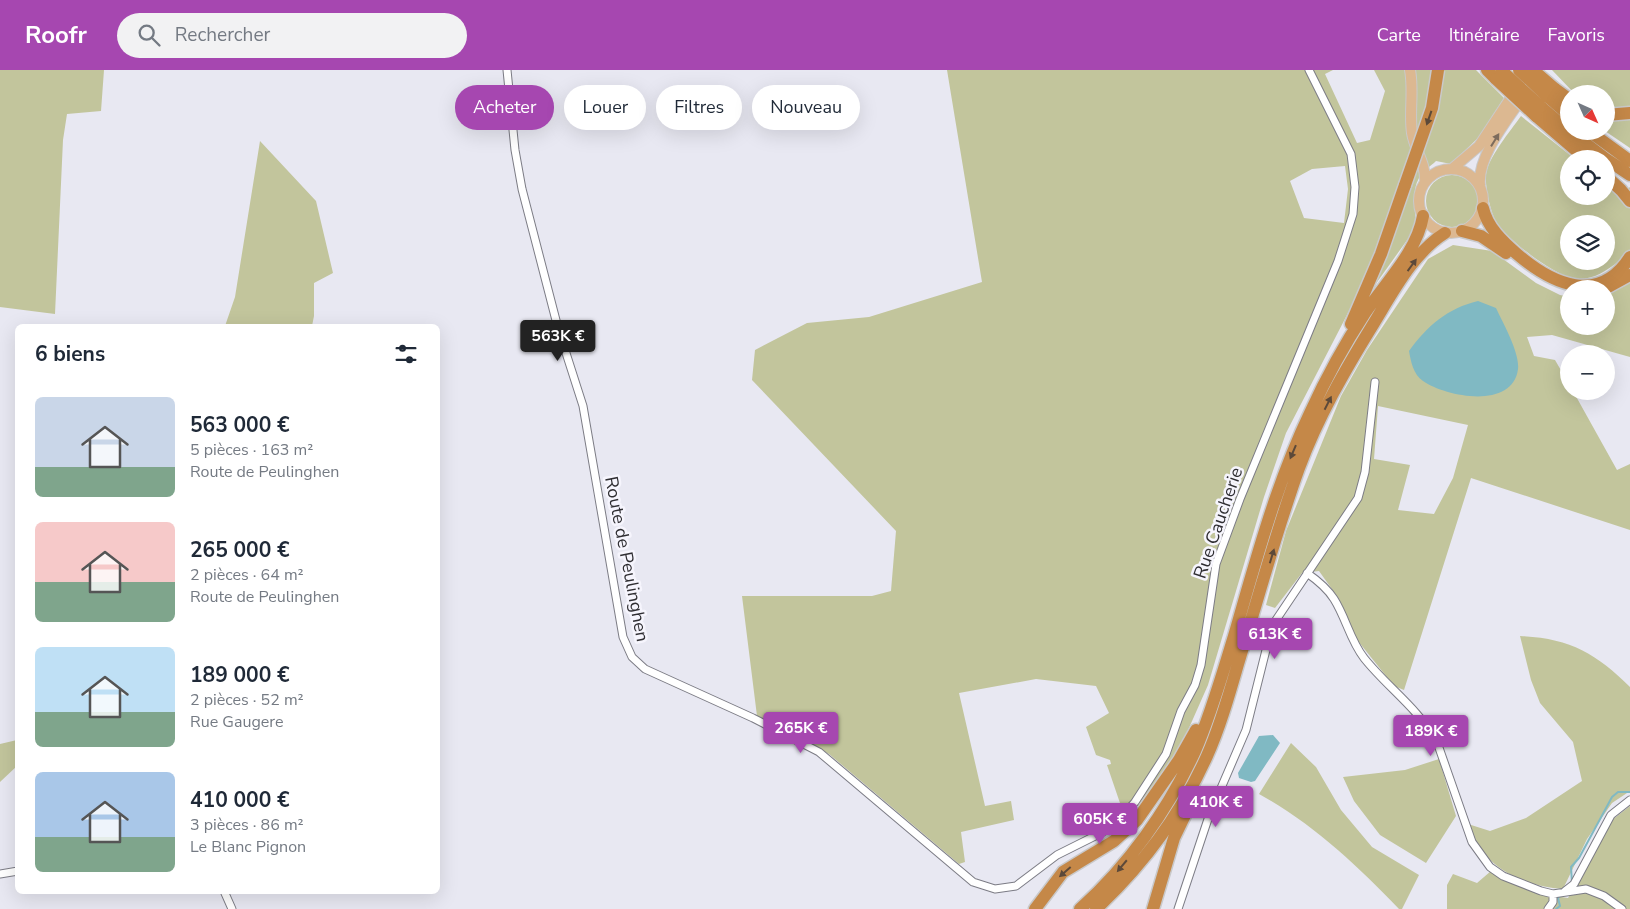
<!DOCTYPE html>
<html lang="fr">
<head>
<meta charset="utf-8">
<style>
  :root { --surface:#fff; --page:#f2f2f3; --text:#1f2937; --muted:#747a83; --accent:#a647b0 }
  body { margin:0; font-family:"Nunito Sans",sans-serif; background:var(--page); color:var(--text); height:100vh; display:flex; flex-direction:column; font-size:19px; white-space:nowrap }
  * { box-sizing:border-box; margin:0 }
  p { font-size:16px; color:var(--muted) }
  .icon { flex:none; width:28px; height:28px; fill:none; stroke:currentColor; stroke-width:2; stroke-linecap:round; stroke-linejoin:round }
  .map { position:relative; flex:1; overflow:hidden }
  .details { position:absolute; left:15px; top:254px; width:425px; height:570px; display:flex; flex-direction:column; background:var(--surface); border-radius:8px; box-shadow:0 5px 20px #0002 }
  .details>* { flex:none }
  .guide { position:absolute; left:455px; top:15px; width:475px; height:45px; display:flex; gap:10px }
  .needle { width:32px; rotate:135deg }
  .controls { position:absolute; left:1560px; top:15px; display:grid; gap:10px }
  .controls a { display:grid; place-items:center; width:55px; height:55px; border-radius:50%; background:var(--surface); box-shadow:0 5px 20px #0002; font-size:25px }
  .price { position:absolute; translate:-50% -42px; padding:0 11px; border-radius:5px; background:var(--accent); color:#fff; font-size:16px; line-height:32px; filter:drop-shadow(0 1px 2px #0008) }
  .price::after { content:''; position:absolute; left:50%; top:30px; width:15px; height:11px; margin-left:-8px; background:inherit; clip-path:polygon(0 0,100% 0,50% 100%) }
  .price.current { background:#222; color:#fff }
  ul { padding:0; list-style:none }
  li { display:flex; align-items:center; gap:15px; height:125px; padding:0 20px }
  li span { display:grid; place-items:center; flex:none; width:140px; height:100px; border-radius:8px; color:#555 }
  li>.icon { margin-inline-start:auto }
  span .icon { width:60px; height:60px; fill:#fffc; stroke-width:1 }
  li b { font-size:21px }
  h2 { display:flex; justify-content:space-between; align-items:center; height:60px; padding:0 20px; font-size:21px }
  .chip { padding:0 18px; border-radius:22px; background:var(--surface); box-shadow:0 5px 20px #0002; font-size:18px; line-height:45px }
  .chip.current { background:var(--accent); color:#fff }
  header { display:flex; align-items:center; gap:30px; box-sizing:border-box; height:70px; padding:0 25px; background:var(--accent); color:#fff }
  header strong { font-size:24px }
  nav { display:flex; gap:28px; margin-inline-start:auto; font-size:18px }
  .search { width:350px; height:45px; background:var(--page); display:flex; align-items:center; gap:12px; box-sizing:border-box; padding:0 18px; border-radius:28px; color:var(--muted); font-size:19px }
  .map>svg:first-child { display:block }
  .green { fill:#c2c59c; fill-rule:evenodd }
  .water { fill:#80b9c3 }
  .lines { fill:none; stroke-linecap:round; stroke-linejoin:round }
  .stream { stroke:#80b9c3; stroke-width:2 }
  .street-casing { stroke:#7c7c85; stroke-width:9 }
  .primary-casing { stroke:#c9c9ca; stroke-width:12 }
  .highway-casing { stroke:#c9c9ca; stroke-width:15 }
  .street { stroke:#fff; stroke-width:7 }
  .primary { stroke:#dcb891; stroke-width:10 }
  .highway { stroke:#c58848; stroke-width:12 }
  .highway-bridge-casing { stroke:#c9c9ca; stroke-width:15; stroke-linecap:butt }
  .highway-bridge { stroke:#c58848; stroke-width:12 }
  .oneway { fill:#5c4939 }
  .oneway2 { fill:#7d6c5d }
  .labels { text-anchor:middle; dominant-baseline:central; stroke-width:5; stroke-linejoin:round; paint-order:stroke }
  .street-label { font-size:18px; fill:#2f2e32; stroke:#f6f5fd }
</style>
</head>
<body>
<header>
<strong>Roofr</strong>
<div class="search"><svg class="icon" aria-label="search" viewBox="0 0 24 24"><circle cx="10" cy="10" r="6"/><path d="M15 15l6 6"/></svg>Rechercher</div>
<nav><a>Carte</a><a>Itinéraire</a><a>Favoris</a></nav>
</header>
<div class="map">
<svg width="1630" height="839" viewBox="0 0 1630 839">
  <rect width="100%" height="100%" fill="#e8e8f2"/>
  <!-- green -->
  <path class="green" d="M0,0H104L101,41L67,44L63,70L55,244L0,237Z
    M947,0H1333L1325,4L1357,73L1370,70L1385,21L1374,0H1476L1504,28L1478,68L1451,94L1436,91C1431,96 1422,101 1419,108C1410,124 1417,142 1415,159L1375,215L1364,212L1286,363L1264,427L1208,615L1181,676L1141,736H1121L1107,695L1111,694L1110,690L1096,685L1086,657L1109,643L1096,616L1036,609L959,623L985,736L1011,731L1014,750L961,762L965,792L959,794L829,684L757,646L742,526H872L891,521L896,461L752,310L755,280L807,253L869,247L982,212ZM1345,96L1348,119L1344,153L1304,148L1290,111L1312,99Z
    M1552,0H1630V78L1605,61L1606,24H1575Z
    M1521,46L1575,89H1569V126H1606V114L1619,127L1630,117V194L1619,191C1606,201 1595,209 1578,209C1558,209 1504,168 1495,150C1490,139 1485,118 1486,105C1487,89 1511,60 1521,46ZM1569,154H1606V191H1569Z
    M260,71L316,131L333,203L314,213V246L312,256H225L235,227Z
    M1426 131a26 26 0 1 1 52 0a26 26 0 1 1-52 0Z
    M1453,175L1492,181L1536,213L1560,225L1569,227V256H1606V222L1630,212V287L1552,265L1527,267L1534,286L1555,290L1569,314V321H1573L1617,400L1630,394V460L1471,408L1404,620L1394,616L1350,561L1339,529L1319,501L1302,503L1275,538L1266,535L1286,461L1341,326L1367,280L1428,189ZM1378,336L1468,355L1453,408L1434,444L1398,440L1410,395L1374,389Z
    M1520,566C1569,568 1596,583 1630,617V721L1612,733L1587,769L1563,819C1521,816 1481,796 1468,754L1490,761L1526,748L1582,711L1573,672L1540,633L1531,610Z
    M17,670V696L0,712V674Z
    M1291,673L1316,697L1341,740L1372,777L1419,805L1402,839H1399C1357,795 1312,753 1259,724Z
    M1439,689L1456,746L1426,793L1380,765L1354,731L1343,707L1405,700Z
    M1630,736V839H1447V815L1453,804L1477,813L1491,801L1535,823L1568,828L1612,750Z"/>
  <!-- water -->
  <path class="water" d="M1478,231L1496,238C1503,253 1520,283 1518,299C1513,340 1446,327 1423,311C1413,304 1411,292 1409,281C1427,256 1448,238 1478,231Z
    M1273,665L1280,673L1255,711L1251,712L1239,708L1238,703L1259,666Z"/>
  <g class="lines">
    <!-- stream -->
    <path class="stream" d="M1572,813L1571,797L1579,788L1612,727L1618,722H1630
      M1556,839L1560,836L1558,828L1563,824"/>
    <defs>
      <path id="street" d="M507,0L515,80L522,119L558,258L583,336L623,567L632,587L645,599L753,648L819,682L973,812L995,819L1016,816L1057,785L1101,763L1118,751L1135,732L1166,684L1181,641L1195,615L1201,595L1216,494L1240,429L1338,191L1353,144L1355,117L1351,84L1309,0
        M1307,503C1317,510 1327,518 1334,529C1346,548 1350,570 1364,588C1387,617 1418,638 1437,672L1472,772L1490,797L1503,806L1541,821L1553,824L1586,819L1604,826L1622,839
        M0,804L18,801
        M224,821L232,839
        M1565,821L1574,814L1611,745L1630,730
        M1178,839L1209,746L1246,660L1268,572L1276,550L1358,428L1365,402L1375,312
        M1548,839L1553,832V824"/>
      <path id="primary" d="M1410,0C1414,21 1409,42 1412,63C1415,81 1426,93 1425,112
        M1453,98L1479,76L1516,20
        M1419 131a32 32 0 1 1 64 0a32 32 0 1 1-64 0Z
        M1480,115C1477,86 1508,49 1524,25"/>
      <path id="highway" d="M1487,0L1496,9
        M1554,18L1569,29
        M1548,27L1569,45
        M1541,37L1569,61
        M1606,45L1630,43
        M1536,46L1586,89
        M1569,61L1606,89
        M1589,61L1630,91
        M1606,89L1630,105
        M1606,106L1621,120L1630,131
        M1483,138C1487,157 1503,172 1517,184C1552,214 1599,236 1630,187
        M1462,161L1481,166L1506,183
        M1608,217L1630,205
        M1351,254L1381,184L1405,115
        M1035,839L1063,802L1114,771L1137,750L1179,690L1196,660
        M1080,839C1128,796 1168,740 1195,681C1211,644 1222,605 1234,566C1256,490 1276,414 1310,343C1326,308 1344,275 1365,243C1385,213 1417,182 1423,146
        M1096,839C1142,796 1181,744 1207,686C1220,657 1229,625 1238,594C1258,529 1276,462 1299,398C1318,347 1345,300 1374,253C1393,222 1413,183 1445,163
        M1153,839L1174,768L1191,733"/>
    </defs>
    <!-- street casing -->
    <use href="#street" class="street-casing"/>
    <!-- primary casing -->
    <use href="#primary" class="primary-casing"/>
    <!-- highway casing -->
    <use href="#highway" class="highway-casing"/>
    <!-- street -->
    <use href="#street" class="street"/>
    <!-- primary -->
    <use href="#primary" class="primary"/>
    <!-- highway -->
    <use href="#highway" class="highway"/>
    <defs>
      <path id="highway-bridge" d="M1519,0L1548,27
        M1533,0L1554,18
        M1502,1L1541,37
        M1496,9L1536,46
        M1405,115L1432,38L1438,0"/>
    </defs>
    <!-- highway-bridge casing -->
    <use href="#highway-bridge" class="highway-bridge-casing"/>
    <!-- highway-bridge -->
    <use href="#highway-bridge" class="highway-bridge"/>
  </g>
  <!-- one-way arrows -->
  <defs><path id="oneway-solid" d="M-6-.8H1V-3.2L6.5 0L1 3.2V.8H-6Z" transform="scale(1.25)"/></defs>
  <g class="oneway">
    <use href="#oneway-solid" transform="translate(1429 48) rotate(109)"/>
    <use href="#oneway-solid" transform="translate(1412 195) rotate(-54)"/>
    <use href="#oneway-solid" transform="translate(1328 333) rotate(-63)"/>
    <use href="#oneway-solid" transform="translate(1293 382) rotate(113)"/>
    <use href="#oneway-solid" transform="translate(1272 486) rotate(-73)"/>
    <use href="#oneway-solid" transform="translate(1122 796) rotate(130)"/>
    <use href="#oneway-solid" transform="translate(1065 802) rotate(139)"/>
  </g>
  <use class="oneway2" href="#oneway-solid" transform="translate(1495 70) rotate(-58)"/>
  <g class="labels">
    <!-- street labels -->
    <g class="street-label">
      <text transform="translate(1218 453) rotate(-71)">Rue Caucherie</text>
      <text transform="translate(627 489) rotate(79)">Route de Peulinghen</text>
    </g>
  </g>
</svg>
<div class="controls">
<a><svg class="needle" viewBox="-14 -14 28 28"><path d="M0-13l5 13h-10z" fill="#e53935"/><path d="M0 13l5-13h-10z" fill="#747a83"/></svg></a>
<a><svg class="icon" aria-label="locate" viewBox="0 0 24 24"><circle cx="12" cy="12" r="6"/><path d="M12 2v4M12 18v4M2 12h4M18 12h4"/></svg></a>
<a><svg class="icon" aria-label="layers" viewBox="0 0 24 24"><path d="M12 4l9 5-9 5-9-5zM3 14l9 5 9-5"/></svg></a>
<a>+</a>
<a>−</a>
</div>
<b class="price current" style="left:558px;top:292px">563K €</b>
<b class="price" style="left:1275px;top:590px">613K €</b>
<b class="price" style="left:801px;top:684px">265K €</b>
<b class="price" style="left:1431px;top:687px">189K €</b>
<b class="price" style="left:1216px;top:758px">410K €</b>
<b class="price" style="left:1100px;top:775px">605K €</b>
<div class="guide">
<a class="chip current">Acheter</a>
<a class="chip">Louer</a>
<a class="chip">Filtres</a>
<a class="chip">Nouveau</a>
</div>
<section class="details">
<h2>6 biens<svg class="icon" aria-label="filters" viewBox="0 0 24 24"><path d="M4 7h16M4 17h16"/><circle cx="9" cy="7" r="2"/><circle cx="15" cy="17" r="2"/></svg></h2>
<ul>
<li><span style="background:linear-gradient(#c9d6e8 70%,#7fa58c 0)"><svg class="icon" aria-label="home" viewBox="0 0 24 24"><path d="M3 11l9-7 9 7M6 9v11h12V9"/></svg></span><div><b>563 000 €</b><p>5 pièces · 163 m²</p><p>Route de Peulinghen</p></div></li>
<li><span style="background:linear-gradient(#f6c9c9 60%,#7fa58c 0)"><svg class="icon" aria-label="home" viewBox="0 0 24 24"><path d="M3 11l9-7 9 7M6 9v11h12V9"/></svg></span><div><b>265 000 €</b><p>2 pièces · 64 m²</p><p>Route de Peulinghen</p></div></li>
<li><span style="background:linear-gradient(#bfe0f5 65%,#7fa58c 0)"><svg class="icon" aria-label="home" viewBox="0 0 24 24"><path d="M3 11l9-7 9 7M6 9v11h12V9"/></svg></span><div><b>189 000 €</b><p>2 pièces · 52 m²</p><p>Rue Gaugere</p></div></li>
<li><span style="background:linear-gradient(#a9c7e8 65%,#7fa58c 0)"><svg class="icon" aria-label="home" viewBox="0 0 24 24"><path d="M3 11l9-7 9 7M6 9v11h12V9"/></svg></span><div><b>410 000 €</b><p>3 pièces · 86 m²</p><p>Le Blanc Pignon</p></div></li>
</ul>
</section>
</div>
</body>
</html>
